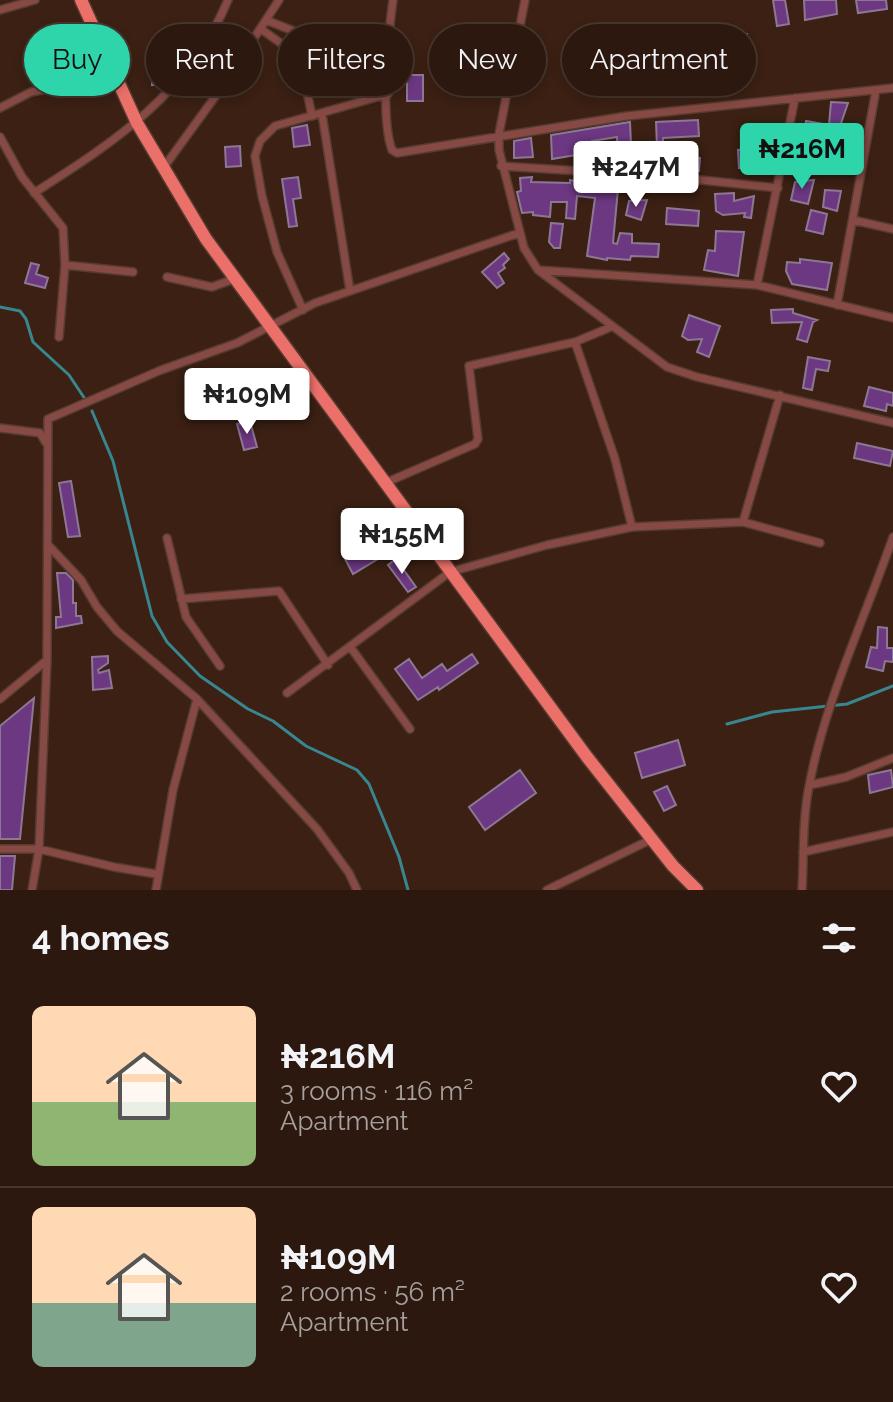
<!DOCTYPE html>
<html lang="en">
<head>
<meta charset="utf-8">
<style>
  :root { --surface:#2c180e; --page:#342117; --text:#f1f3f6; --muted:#a6a09e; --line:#48372e; --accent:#2ed4aa }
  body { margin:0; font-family:Raleway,sans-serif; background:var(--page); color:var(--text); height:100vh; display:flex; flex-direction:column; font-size:30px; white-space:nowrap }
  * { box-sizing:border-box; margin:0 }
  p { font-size:26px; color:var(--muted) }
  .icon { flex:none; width:44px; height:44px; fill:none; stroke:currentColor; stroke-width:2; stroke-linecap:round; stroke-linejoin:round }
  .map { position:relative; height:890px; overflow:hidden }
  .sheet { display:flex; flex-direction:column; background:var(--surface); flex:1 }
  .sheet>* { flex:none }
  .guide { position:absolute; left:24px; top:24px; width:846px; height:72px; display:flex; gap:16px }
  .price { position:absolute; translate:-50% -68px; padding:0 18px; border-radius:8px; background:#fff; color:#222; font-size:26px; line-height:52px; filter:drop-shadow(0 2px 4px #0008) }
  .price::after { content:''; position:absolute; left:50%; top:48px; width:24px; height:18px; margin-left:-12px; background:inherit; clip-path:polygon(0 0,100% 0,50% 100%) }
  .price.on { background:var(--accent); color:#111 }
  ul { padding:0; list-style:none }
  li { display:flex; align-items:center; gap:24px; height:200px; padding:0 32px }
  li+li { border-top:2px solid var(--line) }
  li span { display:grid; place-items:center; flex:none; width:224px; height:160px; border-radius:12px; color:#555 }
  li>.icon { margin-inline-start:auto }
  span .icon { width:96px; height:96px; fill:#fffc; stroke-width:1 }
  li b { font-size:34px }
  h2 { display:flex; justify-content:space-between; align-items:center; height:96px; padding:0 32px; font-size:34px }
  .tag { padding:0 28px; border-radius:36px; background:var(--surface); box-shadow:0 4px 12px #0003,0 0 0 2px var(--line); font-size:28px; line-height:72px }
  .tag.on { background:var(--accent); color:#111 }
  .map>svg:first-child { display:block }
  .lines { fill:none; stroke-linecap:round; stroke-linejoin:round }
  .stream { stroke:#388690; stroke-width:3 }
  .building { fill:#6d3882; stroke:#8c7894; stroke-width:2 }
  .minor-casing { stroke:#563c30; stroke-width:10 }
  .trunk-casing { stroke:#563c30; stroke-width:15 }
  .minor { stroke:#864944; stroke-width:7 }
  .trunk { stroke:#ec706a; stroke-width:12 }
</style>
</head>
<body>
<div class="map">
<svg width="893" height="890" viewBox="0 0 893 890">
  <rect width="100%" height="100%" fill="#3b2013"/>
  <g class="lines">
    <!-- stream -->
    <path class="stream" d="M0,307L20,311L26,319L33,342L69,375L87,402
      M92,411L113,461L152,616L167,642L200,676L248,709L273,721L306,746L357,770L369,784L399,857L408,890
      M727,724L772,712L847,704L893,686"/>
  </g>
  <!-- building -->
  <path class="building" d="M773,0H785L789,24L777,26Z
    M804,0H836L837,14L805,20Z
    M856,0H886L887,9L858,13Z
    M738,34H747L744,80H736Z
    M395,44H405V72L393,73Z
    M155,52H170V68L165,67L164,85H152Z
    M407,75H423V101H407Z
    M831,102L848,103L838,132L842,133L839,154L829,153L830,147L823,146L821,150L802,147L806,121L829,125Z
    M698,120L699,136L663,138L662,156L700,158L699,171L670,170V165L618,161L617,137L592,141L594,152L552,159L551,135L630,122L631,145L657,147L656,122Z
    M307,125L310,145L294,147L292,128Z
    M773,137H780L774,169L739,168L738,150L748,149L747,160L769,158L766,149L773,147Z
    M531,138L533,157L514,158V141Z
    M240,146L241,166L226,167L225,147Z
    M298,177L301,198L293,199L297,226L289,227L282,179Z
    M532,177L531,182L570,183V180L618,189L613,243L617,244L620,233L632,234V243L659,244L658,257L631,256L630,260L607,258V260L587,256L595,198L577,196L575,219L566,218L567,202H551L550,217L533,215V212L522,213L517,192L521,191L520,178Z
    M814,180L808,204L791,200L795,182Z
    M825,190L841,191L837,211L823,207Z
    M734,193V201L754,196L751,218L744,217L745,213L723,215L716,211L715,194Z
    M647,200L641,220L626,215L629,201Z
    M667,208L699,211L698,226L666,224Z
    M811,210L827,214L823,234L806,230Z
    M551,223L563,224L560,248H554L549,242Z
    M716,231L744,232L738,276L704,270L708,250L715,251Z
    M504,253L509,259L503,265L505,268L498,273L504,283L497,288L482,272Z
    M800,259L832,263L827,290L792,284L786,271L787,262L800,263Z
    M31,263L39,265L36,274L48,278L45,288L25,283Z
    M793,309V313L817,320L813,322L807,342L797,339L802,322L772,323L771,310Z
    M689,315L720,326L709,357L697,352L702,339L688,340L682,336Z
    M808,357L830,361L828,371L816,369L812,390L803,388Z
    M869,387L893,393V406L887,404L886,411L864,406Z
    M250,421L257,447L244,450L237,424Z
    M857,443L893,451L890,466L854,458Z
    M71,481L80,536L68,537L59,483Z
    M374,542L383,556L353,574L345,559Z
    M396,559L416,587L408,592L388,565Z
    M57,573H66L73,580V603H76V616H81L82,623L56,628V617H61Z
    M878,627L887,628V648H893V662L885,661L883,671L866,667L871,647L877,648Z
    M472,654L478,663L439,690L438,687L418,700L395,669L409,659L422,678L442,664L447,671Z
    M108,656V663L98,670L99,673L109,670L112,688L93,690L92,657Z
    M34,698L20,839H0V726Z
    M678,740L685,765L642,778L635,753Z
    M520,770L536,793L485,830L469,807Z
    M891,770L893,787L870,793L868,775Z
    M667,786L676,805L664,811L654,792Z
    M0,856H15L12,890H0Z"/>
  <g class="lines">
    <defs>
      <path id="minor" d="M393,0C388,36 380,117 392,150L397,153L627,116L893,88
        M525,0L499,134V150L524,248L538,270L667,367L697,377L893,423
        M0,10L35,0
        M266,20L301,34L389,49
        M261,29L300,57L312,116
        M0,108L31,92L77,83
        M322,114L350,291
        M0,137L22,177L63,228L65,265L59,337
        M501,166L662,176L778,188
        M164,167L220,90L279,0
        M34,193C116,141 189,93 228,0
        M853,220L893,229
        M65,265L133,272
        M538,270L757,285L893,318
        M167,277L212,287L234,279
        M757,285L795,98
        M837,305L876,90
        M303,310L277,252L262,196L255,156L260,141L275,126L388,94
        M575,342L615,459L632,527
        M0,428L40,433L46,443
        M385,483L475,444L478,439L469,366L575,342L611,327
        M743,522L780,395
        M167,538L186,617L220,666
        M49,546L81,580L97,607L117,631L197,699L317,829L349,873L357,890
        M181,599L279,591L328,665
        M351,648L410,729
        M287,693L450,572L547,545L632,527L743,522L820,543
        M0,699L47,660
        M810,785L846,777L893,758
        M0,849H39L114,867L156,874
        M803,852L893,832
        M32,890L39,849L47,660L48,419L161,370L237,343L315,303L519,233
        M156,890L173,790L197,699
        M547,890L652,839
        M802,890C804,857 802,825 808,792C823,705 864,621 893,537"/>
      <path id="trunk" d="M81,0L137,123L206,239L587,757L673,866L697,890"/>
    </defs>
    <!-- minor casing -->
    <use href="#minor" class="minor-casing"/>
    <!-- trunk casing -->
    <use href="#trunk" class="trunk-casing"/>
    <!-- minor -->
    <use href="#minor" class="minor"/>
    <!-- trunk -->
    <use href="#trunk" class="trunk"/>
  </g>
</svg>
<b class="price on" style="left:802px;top:191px">₦216M</b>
<b class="price" style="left:636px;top:209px">₦247M</b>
<b class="price" style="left:247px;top:436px">₦109M</b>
<b class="price" style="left:402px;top:576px">₦155M</b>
<div class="guide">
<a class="tag on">Buy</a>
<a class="tag">Rent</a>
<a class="tag">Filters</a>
<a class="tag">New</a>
<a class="tag">Apartment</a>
</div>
</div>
<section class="sheet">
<h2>4 homes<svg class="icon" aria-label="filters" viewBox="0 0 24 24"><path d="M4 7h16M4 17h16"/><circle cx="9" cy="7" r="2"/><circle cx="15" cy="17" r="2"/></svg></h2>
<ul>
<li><span style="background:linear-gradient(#ffd9b3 60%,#8fb573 0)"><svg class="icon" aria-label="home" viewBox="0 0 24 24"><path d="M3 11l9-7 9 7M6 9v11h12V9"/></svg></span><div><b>₦216M</b><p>3 rooms · 116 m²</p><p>Apartment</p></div><svg class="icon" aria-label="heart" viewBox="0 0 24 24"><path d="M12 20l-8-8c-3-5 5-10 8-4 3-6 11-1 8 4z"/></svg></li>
<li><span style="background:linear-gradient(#ffd9b3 60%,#7fa58c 0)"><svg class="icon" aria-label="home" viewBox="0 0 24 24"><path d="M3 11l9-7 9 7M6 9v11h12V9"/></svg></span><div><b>₦109M</b><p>2 rooms · 56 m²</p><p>Apartment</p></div><svg class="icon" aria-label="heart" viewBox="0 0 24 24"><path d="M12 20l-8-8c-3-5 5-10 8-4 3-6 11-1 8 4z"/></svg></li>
</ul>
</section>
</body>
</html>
